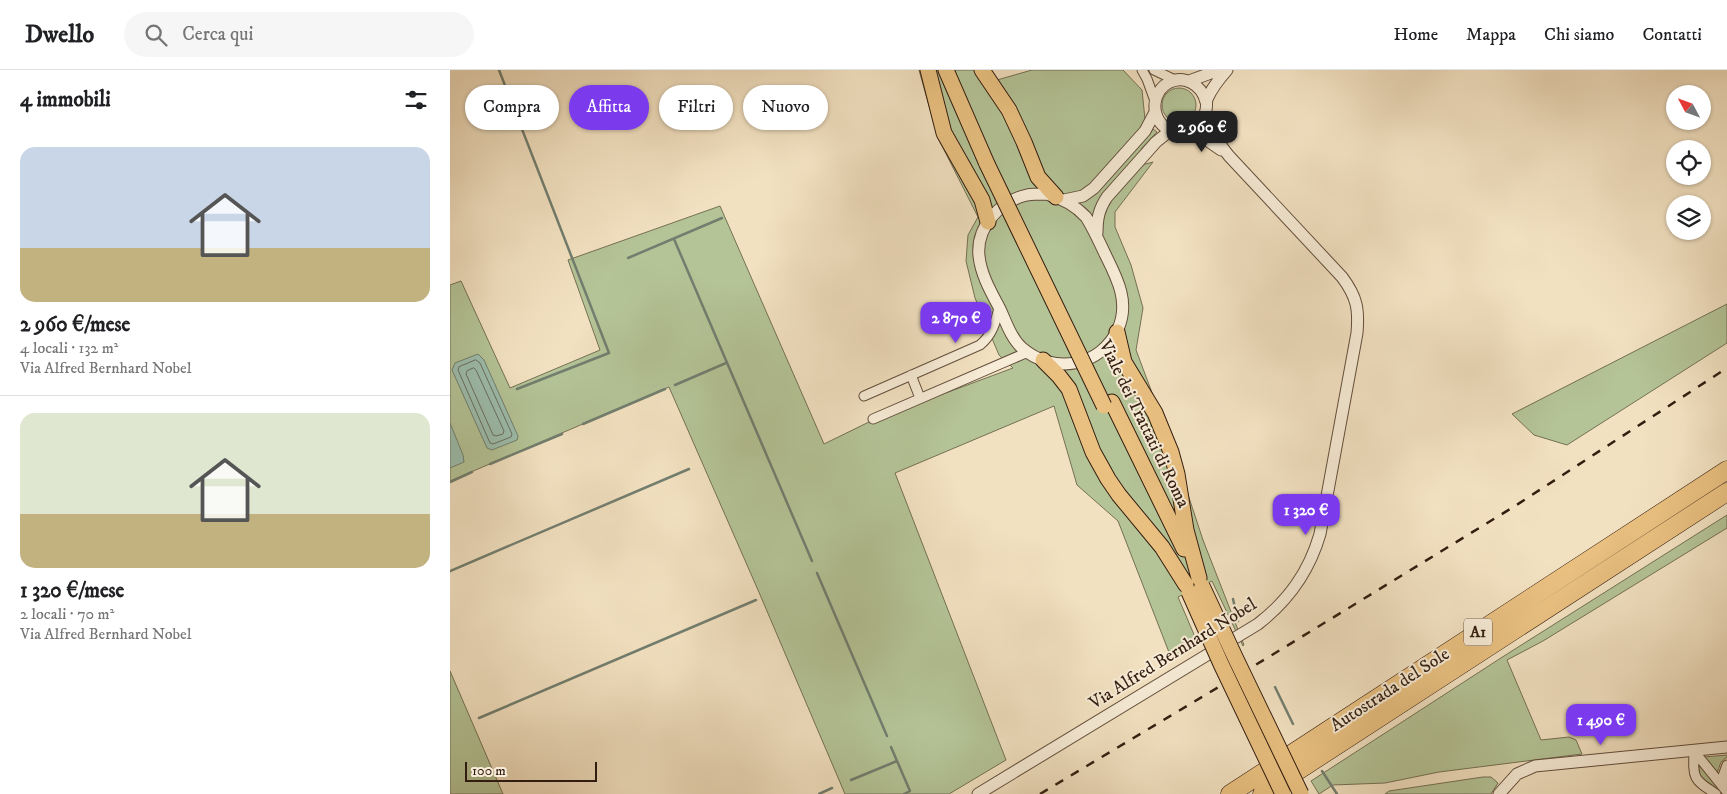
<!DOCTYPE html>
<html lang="it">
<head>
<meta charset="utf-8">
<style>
  :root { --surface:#fff; --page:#f6f6f6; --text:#202124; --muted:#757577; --line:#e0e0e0; --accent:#7c3aed }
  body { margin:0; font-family:"IM FELL DW Pica",serif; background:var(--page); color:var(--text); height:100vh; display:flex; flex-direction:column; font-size:19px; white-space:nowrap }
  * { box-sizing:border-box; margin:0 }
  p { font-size:16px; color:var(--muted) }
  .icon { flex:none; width:28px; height:28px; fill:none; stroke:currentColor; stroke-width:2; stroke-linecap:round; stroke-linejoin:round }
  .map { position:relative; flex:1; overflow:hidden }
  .side { display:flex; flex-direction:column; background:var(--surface); width:450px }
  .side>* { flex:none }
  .hud { position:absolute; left:15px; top:15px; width:475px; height:45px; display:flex; gap:10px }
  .needle { width:32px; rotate:311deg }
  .buttons { position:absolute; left:1216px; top:15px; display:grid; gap:10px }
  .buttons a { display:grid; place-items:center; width:45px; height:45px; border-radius:50%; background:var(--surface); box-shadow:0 1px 4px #0004; font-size:25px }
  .scale { position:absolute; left:15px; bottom:12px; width:132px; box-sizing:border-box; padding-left:5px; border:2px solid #331d10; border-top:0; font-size:14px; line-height:18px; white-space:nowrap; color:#331d10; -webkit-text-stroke:4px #f7ecd7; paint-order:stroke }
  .price { position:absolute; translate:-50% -42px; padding:0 11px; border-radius:10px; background:var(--accent); color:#fff; font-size:16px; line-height:32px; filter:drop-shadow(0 1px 2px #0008) }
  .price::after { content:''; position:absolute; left:50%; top:30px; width:15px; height:11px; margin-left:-8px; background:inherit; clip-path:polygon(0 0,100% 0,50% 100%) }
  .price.active { background:#222; color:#fff }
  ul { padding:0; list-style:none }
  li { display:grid; align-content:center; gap:10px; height:265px; padding:0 20px }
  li+li { border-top:1px solid var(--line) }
  li span { display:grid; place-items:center; height:155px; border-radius:15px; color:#555 }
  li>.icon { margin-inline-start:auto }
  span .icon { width:90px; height:90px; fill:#fffc; stroke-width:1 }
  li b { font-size:21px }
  h2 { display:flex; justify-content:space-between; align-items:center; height:60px; padding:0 20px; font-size:21px }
  .tag { padding:0 18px; border-radius:22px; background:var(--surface); box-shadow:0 1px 4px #0004; font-size:18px; line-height:45px }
  .tag.active { background:var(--accent); color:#fff }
  header { display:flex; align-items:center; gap:30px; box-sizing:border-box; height:70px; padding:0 25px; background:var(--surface); border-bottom:1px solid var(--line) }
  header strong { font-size:24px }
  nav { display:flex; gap:28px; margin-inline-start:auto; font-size:18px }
  .search { width:350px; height:45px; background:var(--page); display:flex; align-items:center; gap:12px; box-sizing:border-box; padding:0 18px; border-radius:28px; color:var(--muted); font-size:19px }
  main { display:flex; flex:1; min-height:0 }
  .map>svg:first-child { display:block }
  .green { fill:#b4c497; stroke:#747054 }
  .water { fill:#9cbeae; stroke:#727e6f }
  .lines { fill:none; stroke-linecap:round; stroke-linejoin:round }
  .shore { stroke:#686e5f; stroke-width:1 }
  .stream { stroke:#727e6f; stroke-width:2.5 }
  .minor-casing { stroke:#634e3c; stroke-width:11 }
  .tertiary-casing { stroke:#634e3c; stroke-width:13 }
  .trunk-casing { stroke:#331d10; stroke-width:17 }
  .motorway-casing { stroke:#331d10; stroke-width:19 }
  .minor { stroke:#f7ecd7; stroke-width:9 }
  .tertiary { stroke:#f7ecd7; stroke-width:11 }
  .trunk { stroke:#e9c080; stroke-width:15 }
  .motorway { stroke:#e9c080; stroke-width:18 }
  .rail { stroke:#331d10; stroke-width:2.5; stroke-dasharray:9 9; stroke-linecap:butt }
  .trunk-bridge-casing { stroke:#331d10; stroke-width:17; stroke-linecap:butt }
  .trunk-bridge { stroke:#e9c080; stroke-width:15 }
  .labels { text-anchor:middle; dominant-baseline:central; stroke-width:4; stroke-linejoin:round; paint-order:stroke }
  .shield { fill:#f7ecd7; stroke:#6e5b4c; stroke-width:1 }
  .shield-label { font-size:16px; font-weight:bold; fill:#331d10 }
  .street-label { font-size:18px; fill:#331d10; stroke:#f7ecd7 }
</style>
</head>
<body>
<header>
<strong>Dwello</strong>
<div class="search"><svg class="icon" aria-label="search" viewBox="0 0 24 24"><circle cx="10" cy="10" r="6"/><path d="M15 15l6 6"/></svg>Cerca qui</div>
<nav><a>Home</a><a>Mappa</a><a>Chi siamo</a><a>Contatti</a></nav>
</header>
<main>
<section class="side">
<h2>4 immobili<svg class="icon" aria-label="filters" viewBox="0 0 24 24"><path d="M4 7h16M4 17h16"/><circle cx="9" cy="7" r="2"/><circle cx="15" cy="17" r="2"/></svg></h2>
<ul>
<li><span style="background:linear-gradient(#c9d6e8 65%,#c2b280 0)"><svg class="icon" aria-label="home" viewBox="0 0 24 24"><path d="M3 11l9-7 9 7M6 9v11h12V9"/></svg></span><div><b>2 960 €/mese</b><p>4 locali · 132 m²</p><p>Via Alfred Bernhard Nobel</p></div></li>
<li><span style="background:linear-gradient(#dfe7d0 65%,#c2b280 0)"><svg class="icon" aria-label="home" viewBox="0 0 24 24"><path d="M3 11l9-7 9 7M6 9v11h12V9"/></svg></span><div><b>1 320 €/mese</b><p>2 locali · 70 m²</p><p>Via Alfred Bernhard Nobel</p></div></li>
</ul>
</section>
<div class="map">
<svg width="1277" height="724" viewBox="0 0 1277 724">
  <rect width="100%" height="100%" fill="#f2e1c1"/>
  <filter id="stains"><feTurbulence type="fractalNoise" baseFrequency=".004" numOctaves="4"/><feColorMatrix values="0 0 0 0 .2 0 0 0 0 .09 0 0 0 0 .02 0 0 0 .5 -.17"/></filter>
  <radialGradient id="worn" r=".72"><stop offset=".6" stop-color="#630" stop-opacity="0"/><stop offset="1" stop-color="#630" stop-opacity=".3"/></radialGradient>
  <!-- green -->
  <path class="green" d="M469,0H535L540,12L582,0H673L692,20L695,49L693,72L703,59L707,62L692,78L681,98L703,92L665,142V157L681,195L693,238L686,280L722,376L753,470L794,575L793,576L762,511L728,527L748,574L722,590L668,451L627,415L604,336L445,403L556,690L499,724H395L308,520L219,317L0,411V215L11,211L60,318L150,280L118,190L270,136L374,374L423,350L563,298L549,285L525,228L516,191L518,165L528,147L488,68Z
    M712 35a17 17 0 1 1 34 0a17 17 0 1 1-34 0Z
    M1277,234V273L1117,375L1084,365L1062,344Z
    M1277,445V458L1093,571L1057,590L1091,670L1119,667L1126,670L1132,684L989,702L935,713L883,715L869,724L861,711L1054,586Z
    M0,601L53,724H0Z
    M1277,685V687L1271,692L1267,703L1254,687Z
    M1249,693L1270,718L1268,720C1256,717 1245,704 1249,693Z
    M1033,707H1041L1048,713L1041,724H935L939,721Z"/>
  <!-- water -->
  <path class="water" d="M28,284L34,290L68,366L67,370L42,380L37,378L2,300L5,293Z
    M0,353L13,385L14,392L0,398Z"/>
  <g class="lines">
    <!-- shore -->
    <path class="shore" d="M26,290L30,293L62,364L61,367L43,374L40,373L8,300L9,297Z
      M24,298L26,300L54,361L53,364L46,366L43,365L16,304L17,301Z"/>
    <!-- stream -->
    <path class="stream" d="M49,0L159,283L67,319
      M224,169L362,491
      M178,188L272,148
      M225,315L276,293
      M133,354L215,319
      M40,394L112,364
      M0,412L22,402
      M0,501L239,399
      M367,503L437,666
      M783,529L788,551
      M825,617L843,654
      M29,648L306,530
      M441,677L460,721L454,724
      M872,701L887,724
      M401,710L447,691
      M369,724L382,718"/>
    <defs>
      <path id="minor" d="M692,0L697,9L705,31
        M704,0L725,10
        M461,305L470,328
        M414,326L530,275C542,265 546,252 549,237
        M423,349L578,282
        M1244,681C1243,709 1243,709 1266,724
        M1244,681L1277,722
        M1276,718L1273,706L1277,695"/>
      <path id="tertiary" d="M739,11L769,0
        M756,32C752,15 734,4 718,13C695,27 704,64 732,62C743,61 754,52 756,40C757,36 756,33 757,29C762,18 769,9 777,0
        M735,62L755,69L771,80
        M596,124C611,128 625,135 636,147C643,158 649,171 655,184C667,208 680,232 668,259C651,297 603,305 572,278C561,268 556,252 550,239C541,222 531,205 529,186C526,157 550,131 577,125C583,124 590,124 596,124Z
        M614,130L633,126L644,118L695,61L705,42
        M647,163C647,148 649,139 657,127L706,72L721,60
        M528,724L808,554C839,530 859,502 870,464L907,263C909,239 907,227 892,207L779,86L762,64L755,45
        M1049,724L1067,704L1085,696L1277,677"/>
      <path id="trunk" d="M478,0L494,63L532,130L538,152
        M496,0L537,94
        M532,0L559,40L574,72L588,107L606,127
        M667,262L674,292L705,343L721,382L727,404L736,460L749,508
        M593,290L609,306L619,319L643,382L658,409L669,425L712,477L736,515
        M662,332L734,479"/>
      <path id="motorway" d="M780,724L1277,400
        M812,724L1277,422"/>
    </defs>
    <!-- minor casing -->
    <use href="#minor" class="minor-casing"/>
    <!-- tertiary casing -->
    <use href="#tertiary" class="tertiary-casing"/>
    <!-- trunk casing -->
    <use href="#trunk" class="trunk-casing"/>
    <!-- motorway casing -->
    <use href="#motorway" class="motorway-casing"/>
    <!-- minor -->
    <use href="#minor" class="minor"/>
    <!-- tertiary -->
    <use href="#tertiary" class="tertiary"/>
    <!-- trunk -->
    <use href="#trunk" class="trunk"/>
    <!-- motorway -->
    <use href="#motorway" class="motorway"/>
    <!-- rail -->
    <path class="rail" d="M590,724L822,585L1065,436L1277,298"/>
    <defs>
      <path id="trunk-bridge" d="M537,94L654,336
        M752,516L785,587L851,724
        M739,522L771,594L833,724"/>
    </defs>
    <!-- trunk-bridge casing -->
    <use href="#trunk-bridge" class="trunk-bridge-casing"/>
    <!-- trunk-bridge -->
    <use href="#trunk-bridge" class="trunk-bridge"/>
  </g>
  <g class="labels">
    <!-- shield labels -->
    <rect class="shield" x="1014" y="548.5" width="28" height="27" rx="4"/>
    <g class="shield-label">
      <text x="1028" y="562">A1</text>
    </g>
    <!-- street labels -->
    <g class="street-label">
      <text transform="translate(694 354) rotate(64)">Viale dei Trattati di Roma</text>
      <text transform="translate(723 584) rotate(-32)">Via Alfred Bernhard Nobel</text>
      <text transform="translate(940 620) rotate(-33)">Autostrada del Sole</text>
    </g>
  </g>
  <rect width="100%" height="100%" filter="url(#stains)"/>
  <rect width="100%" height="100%" fill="url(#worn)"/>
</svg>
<div class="buttons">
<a><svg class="needle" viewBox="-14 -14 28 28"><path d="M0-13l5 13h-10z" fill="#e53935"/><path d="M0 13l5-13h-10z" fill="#757577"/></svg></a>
<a><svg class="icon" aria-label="locate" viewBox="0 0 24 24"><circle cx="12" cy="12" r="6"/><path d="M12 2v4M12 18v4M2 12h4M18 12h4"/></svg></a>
<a><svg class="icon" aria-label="layers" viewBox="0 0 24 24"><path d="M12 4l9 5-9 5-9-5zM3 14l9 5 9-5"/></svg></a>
</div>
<div class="scale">100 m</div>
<b class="price active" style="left:752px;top:83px">2 960 €</b>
<b class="price" style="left:506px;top:274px">2 870 €</b>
<b class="price" style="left:856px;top:466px">1 320 €</b>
<b class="price" style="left:1151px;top:676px">1 490 €</b>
<div class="hud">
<a class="tag">Compra</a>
<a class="tag active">Affitta</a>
<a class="tag">Filtri</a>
<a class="tag">Nuovo</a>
</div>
</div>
</main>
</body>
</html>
